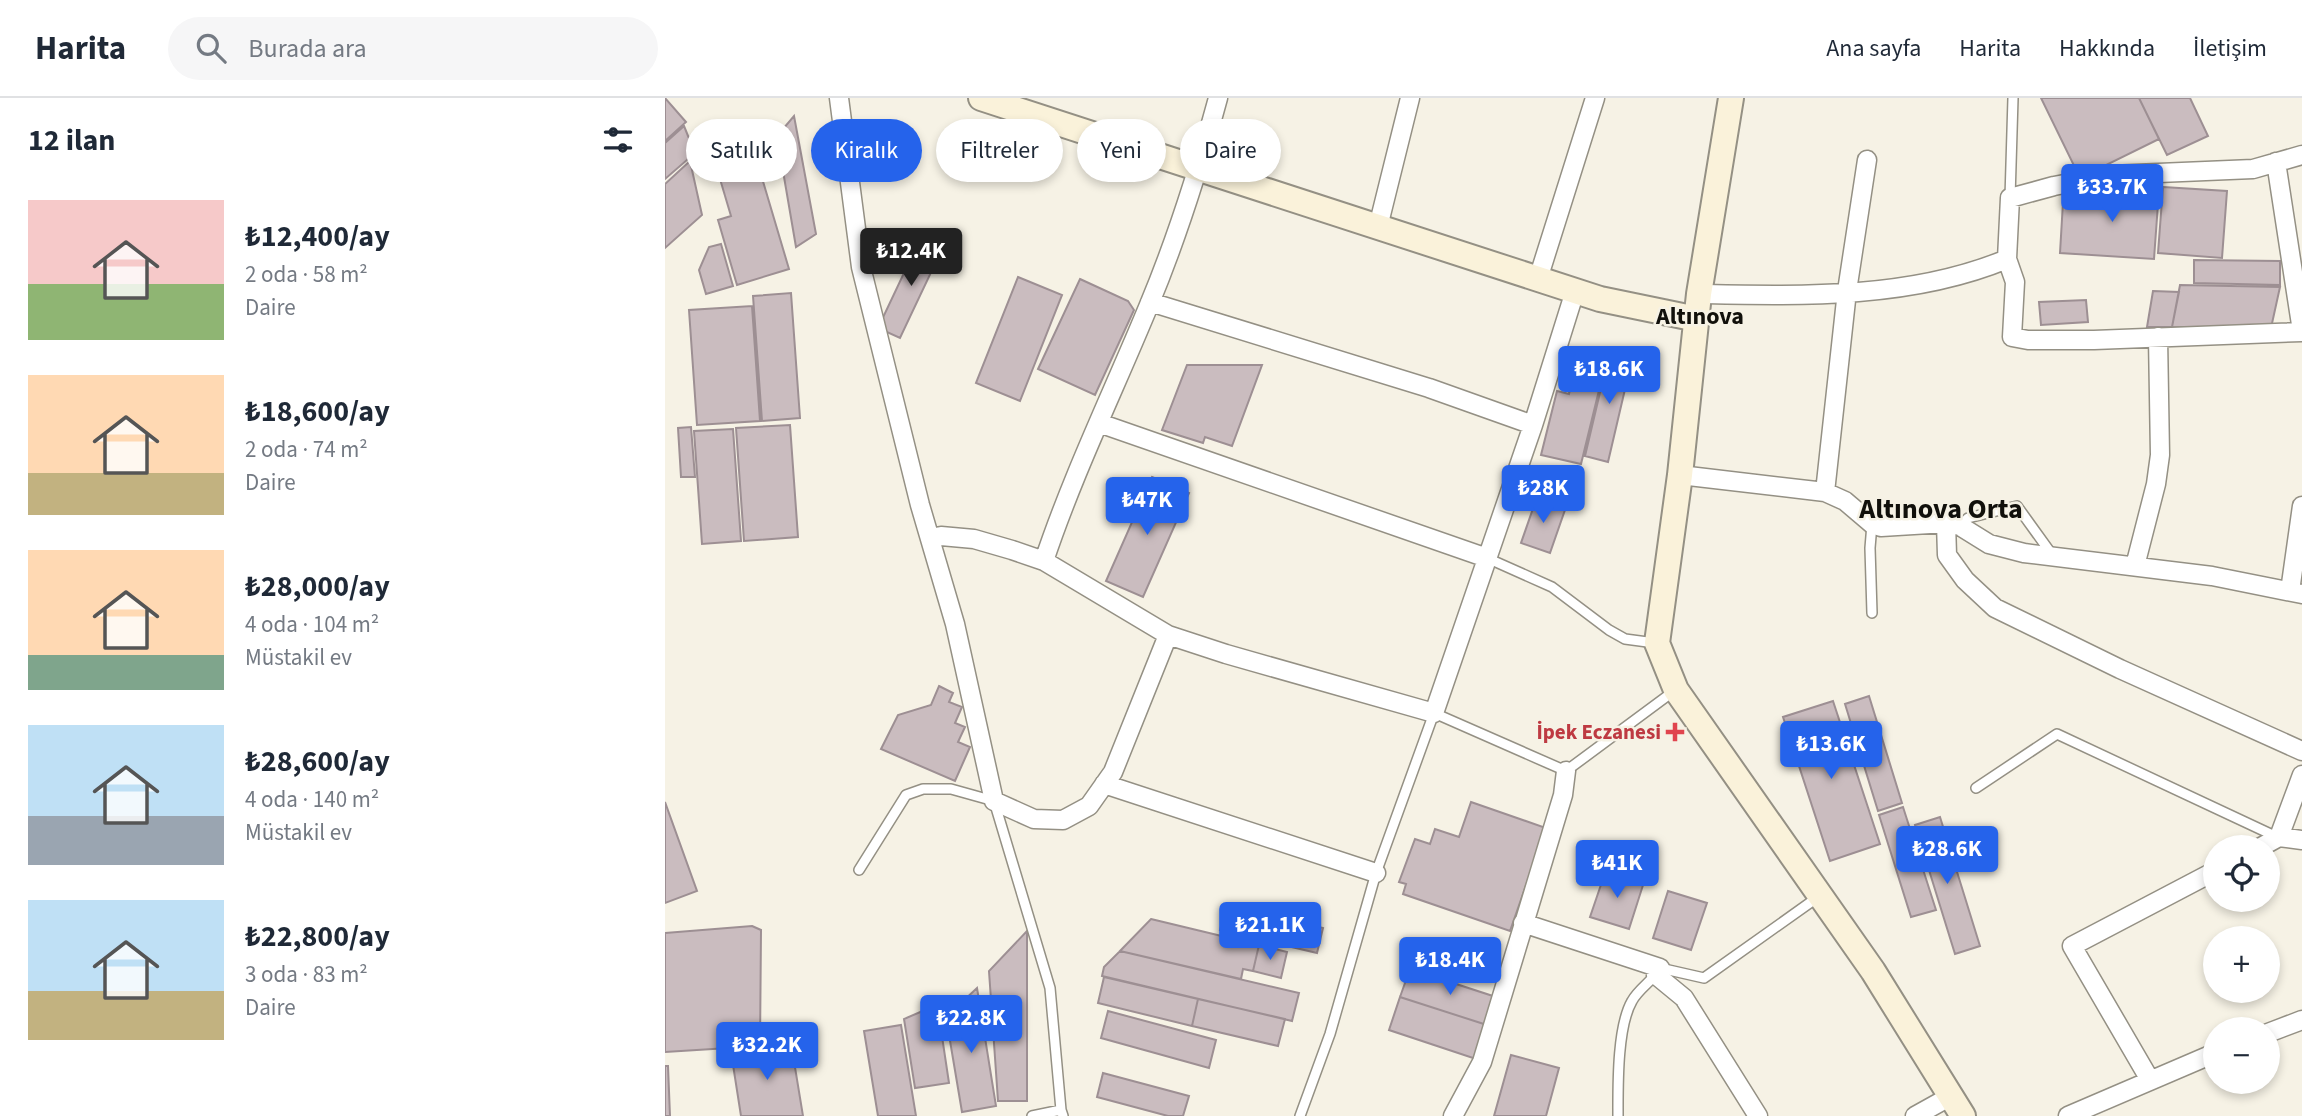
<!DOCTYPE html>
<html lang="tr">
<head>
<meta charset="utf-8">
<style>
  :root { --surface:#fff; --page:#f6f6f7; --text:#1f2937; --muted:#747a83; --line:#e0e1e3; --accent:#2563eb }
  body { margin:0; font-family:"Source Sans 3",sans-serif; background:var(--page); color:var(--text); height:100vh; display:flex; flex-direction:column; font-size:26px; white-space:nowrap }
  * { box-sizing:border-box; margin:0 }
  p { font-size:23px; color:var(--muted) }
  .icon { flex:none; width:38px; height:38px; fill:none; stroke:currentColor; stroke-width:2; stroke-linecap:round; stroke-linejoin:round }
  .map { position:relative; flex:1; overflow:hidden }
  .sheet { display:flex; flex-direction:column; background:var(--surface); width:665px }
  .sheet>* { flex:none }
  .hud { position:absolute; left:21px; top:21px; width:665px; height:63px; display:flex; gap:14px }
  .buttons { position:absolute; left:1538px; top:737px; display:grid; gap:14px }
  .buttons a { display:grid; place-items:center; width:77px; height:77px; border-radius:50%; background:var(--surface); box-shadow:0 4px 10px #0003; font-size:35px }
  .price { position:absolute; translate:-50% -60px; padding:0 16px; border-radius:7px; background:var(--accent); color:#fff; font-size:23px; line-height:46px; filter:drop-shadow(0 2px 4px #0008) }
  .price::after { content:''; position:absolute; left:50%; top:42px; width:21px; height:16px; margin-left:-10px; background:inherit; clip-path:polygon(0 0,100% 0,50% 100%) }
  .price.selected { background:#222; color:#fff }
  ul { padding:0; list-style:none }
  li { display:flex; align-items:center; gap:21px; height:175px; padding:0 28px }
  li span { display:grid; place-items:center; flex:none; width:196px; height:140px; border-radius:0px; color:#555 }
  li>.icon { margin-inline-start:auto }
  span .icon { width:84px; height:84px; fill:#fffc; stroke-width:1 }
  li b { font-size:30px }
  h2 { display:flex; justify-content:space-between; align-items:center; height:84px; padding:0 28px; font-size:30px }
  .tag { padding:0 24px; border-radius:32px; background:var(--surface); box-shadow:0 4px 10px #0003; font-size:24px; line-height:63px }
  .tag.selected { background:var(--accent); color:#fff }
  header { display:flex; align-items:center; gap:42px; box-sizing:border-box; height:98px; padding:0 35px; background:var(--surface); border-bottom:2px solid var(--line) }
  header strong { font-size:33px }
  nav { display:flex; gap:38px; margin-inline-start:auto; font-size:24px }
  .search { width:490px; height:63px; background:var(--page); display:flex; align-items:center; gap:18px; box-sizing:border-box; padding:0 24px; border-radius:38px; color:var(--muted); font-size:26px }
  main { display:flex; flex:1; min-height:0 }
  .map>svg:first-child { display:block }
  .building { fill:#cabcbf; stroke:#9d8f93; stroke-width:2 }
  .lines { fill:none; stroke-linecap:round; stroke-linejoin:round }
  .lane-casing { stroke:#949084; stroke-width:12 }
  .street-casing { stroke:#949084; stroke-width:21 }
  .secondary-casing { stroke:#949084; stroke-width:28 }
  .lane { stroke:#fff; stroke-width:9 }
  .street { stroke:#fff; stroke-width:18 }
  .secondary { stroke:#faf2da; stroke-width:24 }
  .health-dot { fill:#e0444e; stroke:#f6f2e5; stroke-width:2.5 }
  .labels { text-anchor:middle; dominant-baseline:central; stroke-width:5; stroke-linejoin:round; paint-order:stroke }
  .health-label { font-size:21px; font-weight:bold; fill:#be3a42; stroke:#f6f2e5; text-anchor:end }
  .quarter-label { font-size:24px; font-weight:bold; fill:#11100b; stroke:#f6f2e5 }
  .district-label { font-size:28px; font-weight:bold; fill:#11100b; stroke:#f6f2e5 }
</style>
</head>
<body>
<header>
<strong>Harita</strong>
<div class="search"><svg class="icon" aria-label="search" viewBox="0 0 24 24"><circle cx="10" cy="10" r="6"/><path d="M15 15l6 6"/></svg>Burada ara</div>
<nav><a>Ana sayfa</a><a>Harita</a><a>Hakkında</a><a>İletişim</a></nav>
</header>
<main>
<section class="sheet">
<h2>12 ilan<svg class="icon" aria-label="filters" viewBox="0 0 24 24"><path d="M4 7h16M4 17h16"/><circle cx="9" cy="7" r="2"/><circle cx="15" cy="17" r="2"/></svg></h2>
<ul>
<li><span style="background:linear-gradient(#f6c9c9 60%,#8fb573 0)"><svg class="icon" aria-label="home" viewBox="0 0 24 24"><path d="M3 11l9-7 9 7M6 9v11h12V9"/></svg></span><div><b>₺12,400/ay</b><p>2 oda · 58 m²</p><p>Daire</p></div></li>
<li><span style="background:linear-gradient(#ffd9b3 70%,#c2b280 0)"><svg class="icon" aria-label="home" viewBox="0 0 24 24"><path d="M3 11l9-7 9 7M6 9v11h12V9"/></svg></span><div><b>₺18,600/ay</b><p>2 oda · 74 m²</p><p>Daire</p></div></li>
<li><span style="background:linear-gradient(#ffd9b3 75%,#7fa58c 0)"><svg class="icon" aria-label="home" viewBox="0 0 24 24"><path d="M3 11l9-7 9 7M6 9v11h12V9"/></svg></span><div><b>₺28,000/ay</b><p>4 oda · 104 m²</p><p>Müstakil ev</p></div></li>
<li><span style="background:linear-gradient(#bfe0f5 65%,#9aa5b1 0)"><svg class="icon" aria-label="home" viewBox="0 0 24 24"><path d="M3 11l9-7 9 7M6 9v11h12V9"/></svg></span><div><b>₺28,600/ay</b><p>4 oda · 140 m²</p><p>Müstakil ev</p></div></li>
<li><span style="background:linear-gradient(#bfe0f5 65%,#c2b280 0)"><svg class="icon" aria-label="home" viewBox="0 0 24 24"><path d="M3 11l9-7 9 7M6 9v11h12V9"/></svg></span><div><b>₺22,800/ay</b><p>3 oda · 83 m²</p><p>Daire</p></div></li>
</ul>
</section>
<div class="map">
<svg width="1637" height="1018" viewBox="0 0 1637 1018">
  <rect width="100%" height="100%" fill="#f6f2e5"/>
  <!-- building -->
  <path class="building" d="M0,0L21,24L0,43Z
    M1376,0H1474L1494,41L1415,80Z
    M1474,0H1525L1543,38L1502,57Z
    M129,18L151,136L131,149L112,38Z
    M19,28L30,55L0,81V45Z
    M25,63L37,117L0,150V86Z
    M94,70L124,171L72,187L53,122L66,118L55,81Z
    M1443,88L1494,92L1489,161L1395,155L1398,104L1416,105Z
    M1498,89L1562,93L1557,160L1493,155Z
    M256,139L278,149L235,240L213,230Z
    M56,146L68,188L41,196L34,172L44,149Z
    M1529,162L1615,163V187L1529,185Z
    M353,179L397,197L355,303L311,285Z
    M415,181L463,203L469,212L430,297L373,271Z
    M1515,187L1615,189L1606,230L1507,229Z
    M1488,193L1514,194L1507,229H1482Z
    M126,195L135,320L97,323L88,198Z
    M1421,202L1423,224L1376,227L1374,204Z
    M87,208L95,323L32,327L24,212Z
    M945,252L968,257L943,364L920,358Z
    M522,267H597L567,348L540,339L538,345L497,332Z
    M909,273L937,280L916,366L876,357L892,293L904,296Z
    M125,327L133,439L79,443L71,330Z
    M26,329L30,379H16L13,330Z
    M68,331L76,443L37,446L29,333Z
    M487,379L524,395L478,499L441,483Z
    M872,399L901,409L885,455L856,445Z
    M274,588L288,595L284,604L297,609L290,625L300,629L293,644L305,649L290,683L216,651L233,617L266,607Z
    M1204,598L1237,705L1213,713L1180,606Z
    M1168,603L1215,746L1165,763L1118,619Z
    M0,704L32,793L0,805Z
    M806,704L881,730L845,833L738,796L741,786L734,784L750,741L765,746L770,731L794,739Z
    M1238,709L1271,812L1246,819L1214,717Z
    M1275,719L1315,848L1290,856L1250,727Z
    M941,772L979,784L964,831L925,819Z
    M1003,793L1042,805L1026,852L988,840Z
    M561,808L658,830L652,855L555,832Z
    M486,821L594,847L588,873L578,871L576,881L455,853Z
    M87,828L96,832L95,948L0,954V835Z
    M362,833V1003H333L324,873Z
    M594,847L622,854L616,880L588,873Z
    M455,853L634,895L627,923L437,878L439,869Z
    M745,871L834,900L825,928L735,899Z
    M439,879L533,901L527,928L433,905Z
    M312,890L331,1008L297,1014L281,919Z
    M735,899L825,928L814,962L724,932Z
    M533,901L620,921L613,948L527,928Z
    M260,912L275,925L284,985L250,990L239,921Z
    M443,913L551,942L544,970L436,940Z
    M236,927L251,1018H213L199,933Z
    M126,945L138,1018H76L66,954Z
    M846,957L894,970L881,1018H829Z
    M0,968H3L5,1018H0Z
    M438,975L524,998L518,1018H503L432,999Z"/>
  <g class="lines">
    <defs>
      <path id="lane" d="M1345,100L1348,0
        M1207,426L1205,450L1207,515
        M1295,428L1303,420L1352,408L1388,458
        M822,460L887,489L944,532L960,541L990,545
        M1311,690L1392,636L1612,739
        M194,772L241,697L258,691H286L329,703L385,890L396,1012
        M367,1018L396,1012L398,1018
        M635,1018L665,936L711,775L769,615L901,673L1009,593
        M953,1018C953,988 952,929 967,903C974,890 988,883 995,870L1039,880L1153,799"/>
      <path id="street" d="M174,0L196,169L255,407L290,526L329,703L369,721L398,722L424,708L448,674L503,537
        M1611,64L1637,233
        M713,129L745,0
        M1342,161L1350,184L1347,239L1363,242H1429L1637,234
        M873,181L930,0
        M1034,196C1136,198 1246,201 1342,161L1345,100L1389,88L1446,77L1588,71L1637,57
        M485,204L764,290L868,327
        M434,325L822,460
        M1015,377L1160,394L1180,403L1207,426L1216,429L1281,425L1295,428L1324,446L1359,455L1547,478L1637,496
        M1160,394L1182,193L1202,62
        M1281,425L1282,457L1300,482L1330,510L1455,571L1637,653
        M265,440L276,438L309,441L347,452L379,463L503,537L561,556L769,615L868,327L910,193
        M379,463C408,376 449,292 484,207C512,140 534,70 553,0
        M1470,468L1491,386L1495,357L1493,239
        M1625,493L1637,408
        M439,686L711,775
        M1614,739L1637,677
        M1596,749L1614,739L1637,742
        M858,825L995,870
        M991,877L1019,900L1093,1018
        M1603,935L1637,922
        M1485,982L1407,848L1550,773
        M788,1018L817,964L898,697L901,673
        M1250,1018L1286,998
        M1403,1018L1550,955"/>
      <path id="secondary" d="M316,0L935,201L1032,221
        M1066,0L1034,196L1015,377L992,545L1011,592L1208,873L1298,1018"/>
    </defs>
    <!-- lane casing -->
    <use href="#lane" class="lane-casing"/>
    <!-- street casing -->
    <use href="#street" class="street-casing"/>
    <!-- secondary casing -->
    <use href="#secondary" class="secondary-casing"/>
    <!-- lane -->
    <use href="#lane" class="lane"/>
    <!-- street -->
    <use href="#street" class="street"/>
    <!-- secondary -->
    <use href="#secondary" class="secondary"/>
  </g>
  <!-- markers -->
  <path class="health-dot" d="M1006.5 623.5h7v7h7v7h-7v7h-7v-7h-7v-7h7z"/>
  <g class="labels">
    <!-- health labels -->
    <g class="health-label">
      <text x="996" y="634">İpek Eczanesi</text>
    </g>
    <!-- quarter labels -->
    <g class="quarter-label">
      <text x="1035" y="218">Altınova</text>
    </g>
    <!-- district labels -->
    <g class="district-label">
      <text x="1276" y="411">Altınova Orta</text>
    </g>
  </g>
</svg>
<div class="buttons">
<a><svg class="icon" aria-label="locate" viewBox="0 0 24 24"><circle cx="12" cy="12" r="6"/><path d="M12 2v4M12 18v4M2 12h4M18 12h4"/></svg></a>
<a>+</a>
<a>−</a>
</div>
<b class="price" style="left:1447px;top:126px">₺33.7K</b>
<b class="price selected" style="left:246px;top:190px">₺12.4K</b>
<b class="price" style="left:944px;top:308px">₺18.6K</b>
<b class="price" style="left:878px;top:427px">₺28K</b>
<b class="price" style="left:482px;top:439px">₺47K</b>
<b class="price" style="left:1166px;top:683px">₺13.6K</b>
<b class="price" style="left:1282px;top:788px">₺28.6K</b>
<b class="price" style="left:952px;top:802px">₺41K</b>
<b class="price" style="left:605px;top:864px">₺21.1K</b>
<b class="price" style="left:785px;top:899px">₺18.4K</b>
<b class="price" style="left:306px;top:957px">₺22.8K</b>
<b class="price" style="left:102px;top:984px">₺32.2K</b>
<div class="hud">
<a class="tag">Satılık</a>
<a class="tag selected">Kiralık</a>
<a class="tag">Filtreler</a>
<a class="tag">Yeni</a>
<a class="tag">Daire</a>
</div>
</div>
</main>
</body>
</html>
